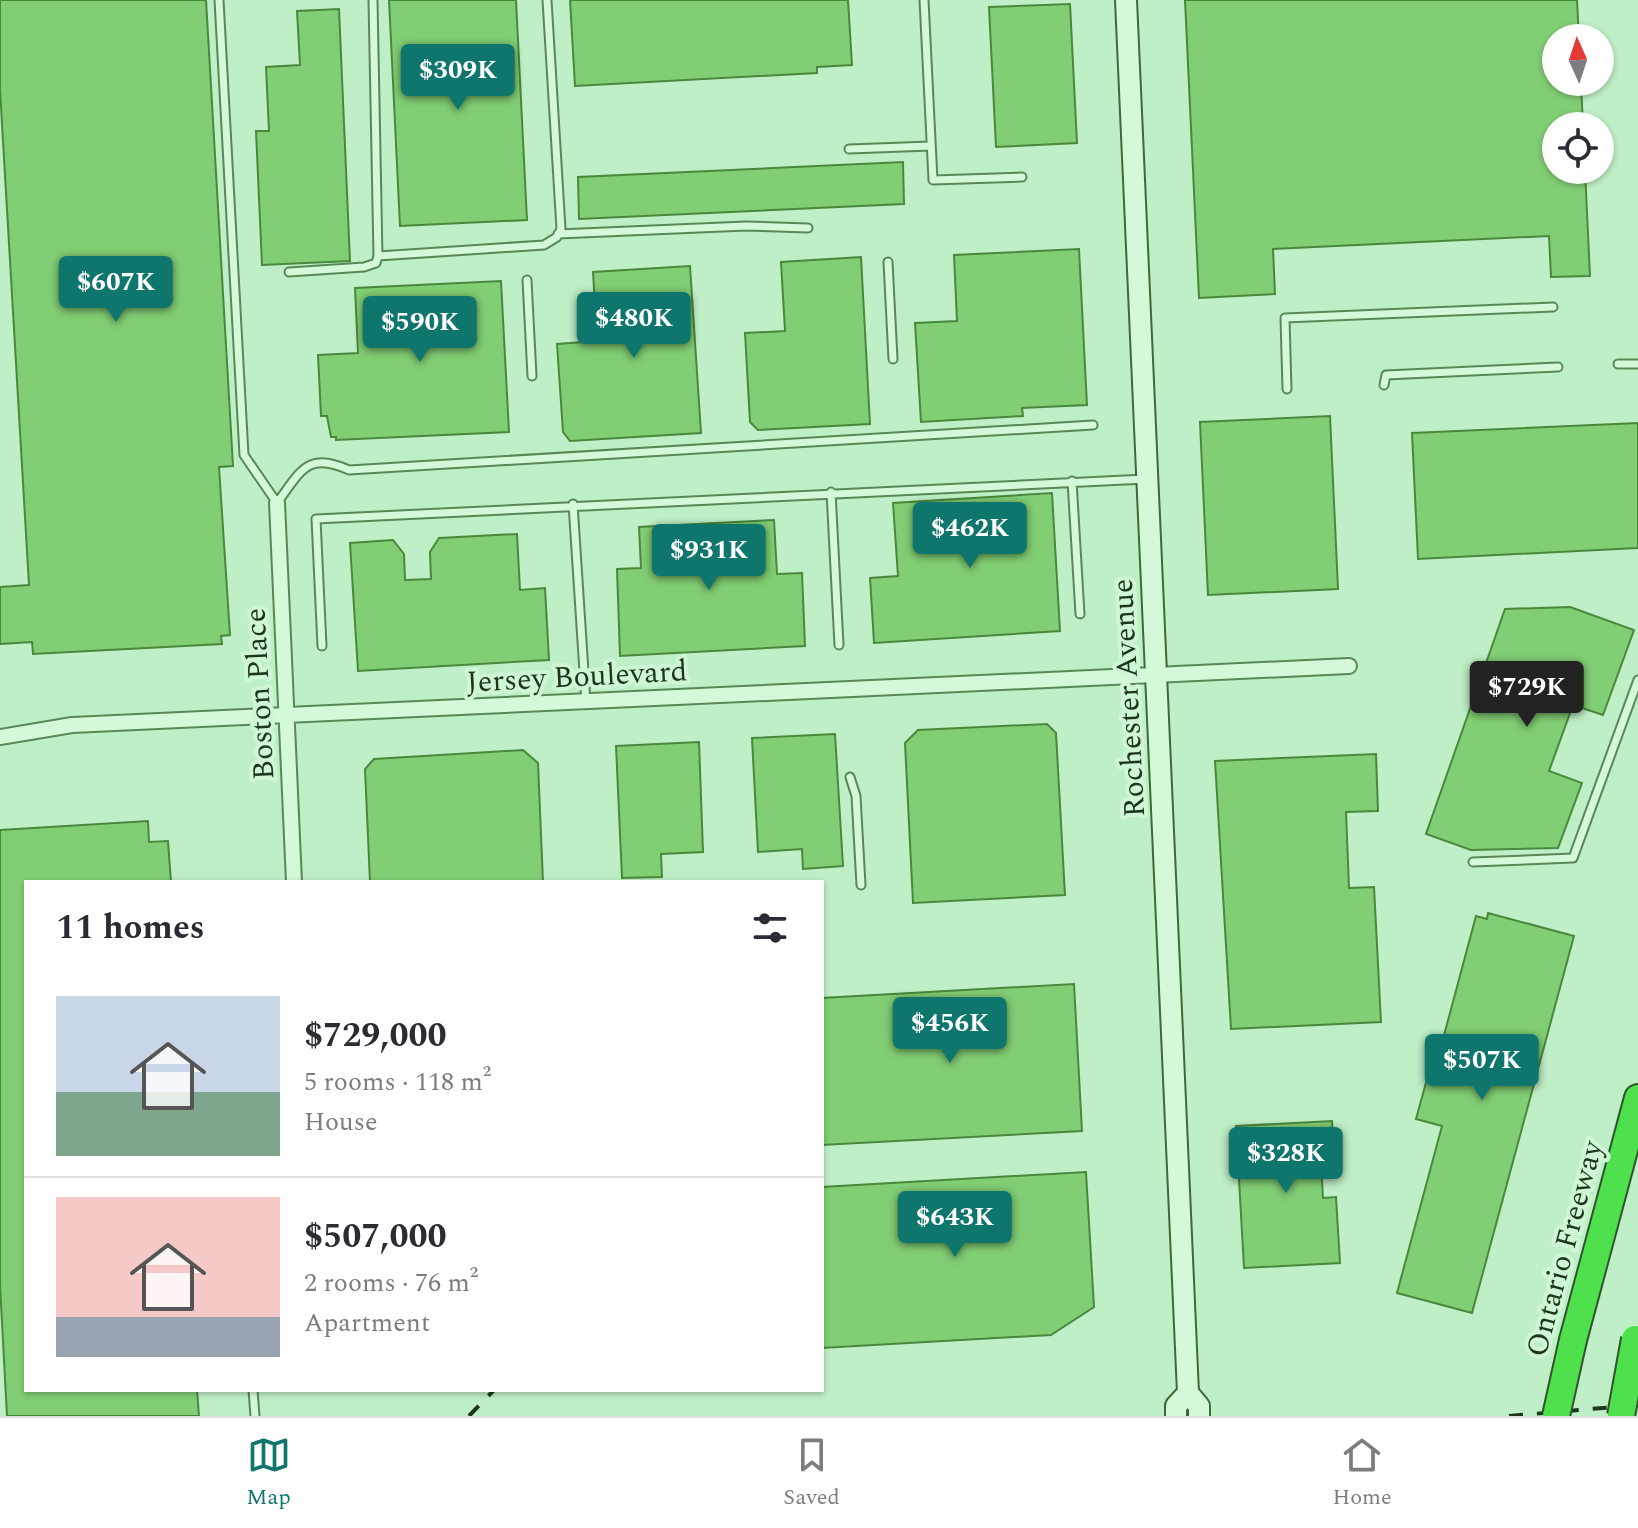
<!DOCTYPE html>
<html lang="en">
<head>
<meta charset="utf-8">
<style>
  :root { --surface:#fff; --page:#f7f7f7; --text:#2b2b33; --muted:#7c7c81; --line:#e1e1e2; --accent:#0f766e }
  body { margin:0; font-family:Spectral,serif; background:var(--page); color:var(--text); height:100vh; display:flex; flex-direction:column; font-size:30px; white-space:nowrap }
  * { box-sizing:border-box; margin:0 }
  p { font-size:26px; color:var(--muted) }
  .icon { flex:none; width:44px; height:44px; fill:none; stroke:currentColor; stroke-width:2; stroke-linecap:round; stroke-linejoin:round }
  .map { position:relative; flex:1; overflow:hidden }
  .panel { position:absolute; left:24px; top:880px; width:800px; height:512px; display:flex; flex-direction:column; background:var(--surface); border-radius:0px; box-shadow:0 2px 6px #0004 }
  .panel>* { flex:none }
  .needle { width:52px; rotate:357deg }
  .fabs { position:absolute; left:1542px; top:24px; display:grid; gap:16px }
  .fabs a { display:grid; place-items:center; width:72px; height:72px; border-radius:50%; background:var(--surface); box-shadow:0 2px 6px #0004; font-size:40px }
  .price { position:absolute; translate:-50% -68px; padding:0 18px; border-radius:8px; background:var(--accent); color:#fff; font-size:26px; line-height:52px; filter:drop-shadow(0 2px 4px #0008) }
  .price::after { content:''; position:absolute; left:50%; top:48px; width:24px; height:18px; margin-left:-12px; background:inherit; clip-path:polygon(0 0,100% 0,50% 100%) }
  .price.on { background:#222; color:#fff }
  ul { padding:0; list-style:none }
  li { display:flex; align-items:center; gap:24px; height:200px; padding:0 32px }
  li+li { border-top:2px solid var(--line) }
  li span { display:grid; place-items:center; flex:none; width:224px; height:160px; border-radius:0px; color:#555 }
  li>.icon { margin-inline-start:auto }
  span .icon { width:96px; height:96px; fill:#fffc; stroke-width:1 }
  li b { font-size:34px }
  h2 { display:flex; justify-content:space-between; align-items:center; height:96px; padding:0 32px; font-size:34px }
  .tabs { display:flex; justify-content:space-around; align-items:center; height:112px; border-top:2px solid var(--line); background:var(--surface); font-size:22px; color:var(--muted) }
  .tabs a { display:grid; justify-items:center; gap:4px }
  .tabs .on { color:var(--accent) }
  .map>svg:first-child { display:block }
  .building { fill:#82ce74; stroke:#49883d; stroke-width:2 }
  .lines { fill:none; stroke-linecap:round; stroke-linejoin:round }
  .lane-casing { stroke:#598857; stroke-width:11 }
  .street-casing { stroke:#598857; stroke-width:18 }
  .secondary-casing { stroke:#3e6a3b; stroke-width:24 }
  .highway-casing { stroke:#30552c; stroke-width:30 }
  .lane { stroke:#d3f9d8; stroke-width:7 }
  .street { stroke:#d3f9d8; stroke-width:14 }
  .secondary { stroke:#d3f9d8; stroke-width:20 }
  .highway { stroke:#4ee14d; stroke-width:26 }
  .rail { stroke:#1e371c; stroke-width:4; stroke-dasharray:14 14; stroke-linecap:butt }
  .highway-bridge-casing { stroke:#30552c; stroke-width:30; stroke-linecap:butt }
  .highway-bridge { stroke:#4ee14d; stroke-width:26 }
  .labels { text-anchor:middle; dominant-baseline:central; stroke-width:8; stroke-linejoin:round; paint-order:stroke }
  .street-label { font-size:30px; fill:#1e371c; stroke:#cff6d5 }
</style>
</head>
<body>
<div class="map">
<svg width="1638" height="1416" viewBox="0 0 1638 1416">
  <rect width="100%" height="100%" fill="#bfefc6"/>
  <!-- building -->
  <path class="building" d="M0,0H206L233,466L219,467L230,635L221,636L222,644L33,654L32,642L0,644V587L29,585L0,90Z
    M389,0H516L527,220L400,226Z
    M570,0H848L852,65L817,67V73L575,86Z
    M1185,0H1577L1579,38H1556V82H1581L1583,126H1556V170H1585L1590,276L1551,277L1549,236L1273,249L1275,294L1199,298Z
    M1070,4L1077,143L996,147L989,7Z
    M339,9L350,261L262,265L256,131H269L266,67L300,65L297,11Z
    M903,162L904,204L579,219L578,177Z
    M1079,249L1087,405L1022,408L1023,416L921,422L915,323L957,321L954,255Z
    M861,257L870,424L758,430L750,422L745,333L785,331L781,262Z
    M690,266L701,433L570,441L563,432L557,344L597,341L593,272Z
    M501,281L509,432L336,440V437H331L327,416H321L318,355L358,353L355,288Z
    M1330,416L1338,589L1208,595L1200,422Z
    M1638,423V548L1418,559L1412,433Z
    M1052,493L1060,631L874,643L870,578L898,576L893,503Z
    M774,520L777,574L802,573L805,646L620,656L617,569L641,568L639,527Z
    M517,534L520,590L545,588L549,660L358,671L350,543L393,540L404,554L405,580L431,579L430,552L439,538Z
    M1570,607L1634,630L1603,715L1573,705L1549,771L1582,783L1558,848L1471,850L1426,834L1505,609Z
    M1047,724L1056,733L1065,895L913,903L905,743L918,730Z
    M835,734L843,866L803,869L802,849L758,852L752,738Z
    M699,742L703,852L661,854L662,877L622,878L616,746Z
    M523,750L538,763L543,882H370L365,769L374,759Z
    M1376,754L1378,811L1346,812L1349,888L1374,887L1381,1022L1231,1029L1215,761Z
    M148,821L149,842L168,841L171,882H26V1390H197L199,1416H7L0,1285V830Z
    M1488,913L1574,936L1472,1313L1397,1293L1442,1126L1416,1119L1427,1079L1432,1080L1476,916L1487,919Z
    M1074,984L1082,1131L822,1145V998Z
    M1332,1121L1334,1159L1321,1160L1323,1198L1336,1197L1340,1263L1244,1268L1236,1126Z
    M1086,1172L1094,1307L1051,1335L822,1348V1187Z"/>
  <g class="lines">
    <defs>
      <path id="lane" d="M219,0L244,455L277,503C301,471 307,451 349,470L1093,425
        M924,0L933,180L1022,177
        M849,149L931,146
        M558,234L746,226L808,228
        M378,256L544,245L557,237L561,229L547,0
        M888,262L893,359
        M289,272L364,267L376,263L378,256L373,0
        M527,280L532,376
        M1618,364H1638
        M1384,385L1386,375L1558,367
        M1287,389L1285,318L1553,307
        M1072,481L1080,614
        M831,492L839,645
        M573,504L586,702
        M322,646L316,519L1146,479
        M850,777L856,796L861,885
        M1473,862L1573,858L1638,680
        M253,1390L255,1416"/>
      <path id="street" d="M277,503L294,882
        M0,737L72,725L1349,666"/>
      <path id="secondary" d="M1126,0L1188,1393L1199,1406V1416
        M1176,1416V1406L1188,1393"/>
      <path id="highway" d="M1573,1340L1638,1098"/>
    </defs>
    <!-- lane casing -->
    <use href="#lane" class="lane-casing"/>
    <!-- street casing -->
    <use href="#street" class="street-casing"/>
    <!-- secondary casing -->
    <use href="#secondary" class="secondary-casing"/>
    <!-- highway casing -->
    <use href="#highway" class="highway-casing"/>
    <!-- lane -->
    <use href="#lane" class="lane"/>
    <!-- street -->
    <use href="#street" class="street"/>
    <!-- secondary -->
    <use href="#secondary" class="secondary"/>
    <!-- highway -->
    <use href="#highway" class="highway"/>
    <!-- rail -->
    <path class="rail" d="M469,1416L494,1390
      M1509,1416L1638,1405"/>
    <defs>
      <path id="highway-bridge" d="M1556,1416L1573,1340
        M1621,1416L1635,1339"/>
    </defs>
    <!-- highway-bridge casing -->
    <use href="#highway-bridge" class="highway-bridge-casing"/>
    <!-- highway-bridge -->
    <use href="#highway-bridge" class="highway-bridge"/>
  </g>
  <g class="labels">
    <!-- street labels -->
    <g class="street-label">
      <text transform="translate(577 677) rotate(-3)">Jersey Boulevard</text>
      <text transform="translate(260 694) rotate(-93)">Boston Place</text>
      <text transform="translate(1129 698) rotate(-93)">Rochester Avenue</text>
      <text transform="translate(1565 1249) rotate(-75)">Ontario Freeway</text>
    </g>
  </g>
</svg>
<div class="fabs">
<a><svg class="needle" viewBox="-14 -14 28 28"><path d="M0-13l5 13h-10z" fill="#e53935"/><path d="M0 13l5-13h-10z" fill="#7c7c81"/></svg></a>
<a><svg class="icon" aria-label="locate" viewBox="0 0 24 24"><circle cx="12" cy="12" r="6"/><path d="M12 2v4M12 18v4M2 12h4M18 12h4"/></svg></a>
</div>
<b class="price" style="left:458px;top:112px">$309K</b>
<b class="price" style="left:116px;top:324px">$607K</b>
<b class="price" style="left:634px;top:360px">$480K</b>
<b class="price" style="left:420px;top:364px">$590K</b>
<b class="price" style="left:970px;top:570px">$462K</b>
<b class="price" style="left:709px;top:592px">$931K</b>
<b class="price on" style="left:1527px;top:729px">$729K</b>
<b class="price" style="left:950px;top:1065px">$456K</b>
<b class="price" style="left:1482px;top:1102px">$507K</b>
<b class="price" style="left:1286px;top:1195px">$328K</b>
<b class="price" style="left:955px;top:1259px">$643K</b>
<section class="panel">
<h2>11 homes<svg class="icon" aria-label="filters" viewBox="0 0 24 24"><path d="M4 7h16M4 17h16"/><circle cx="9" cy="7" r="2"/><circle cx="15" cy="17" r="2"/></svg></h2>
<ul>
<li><span style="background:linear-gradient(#c9d6e8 60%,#7fa58c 0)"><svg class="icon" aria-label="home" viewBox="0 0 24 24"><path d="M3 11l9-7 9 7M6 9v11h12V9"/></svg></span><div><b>$729,000</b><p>5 rooms · 118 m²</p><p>House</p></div></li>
<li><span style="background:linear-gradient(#f6c9c9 75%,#9aa5b1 0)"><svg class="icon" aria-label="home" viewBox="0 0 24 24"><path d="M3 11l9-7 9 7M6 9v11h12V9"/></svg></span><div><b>$507,000</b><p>2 rooms · 76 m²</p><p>Apartment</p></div></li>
</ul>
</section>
</div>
<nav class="tabs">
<a class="on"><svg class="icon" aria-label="map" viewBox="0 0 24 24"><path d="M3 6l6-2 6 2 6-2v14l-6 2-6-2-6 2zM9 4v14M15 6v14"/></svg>Map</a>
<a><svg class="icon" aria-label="saved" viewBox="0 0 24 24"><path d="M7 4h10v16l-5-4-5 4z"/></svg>Saved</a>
<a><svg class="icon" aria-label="home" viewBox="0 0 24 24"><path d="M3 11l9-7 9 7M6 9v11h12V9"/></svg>Home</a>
</nav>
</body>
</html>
